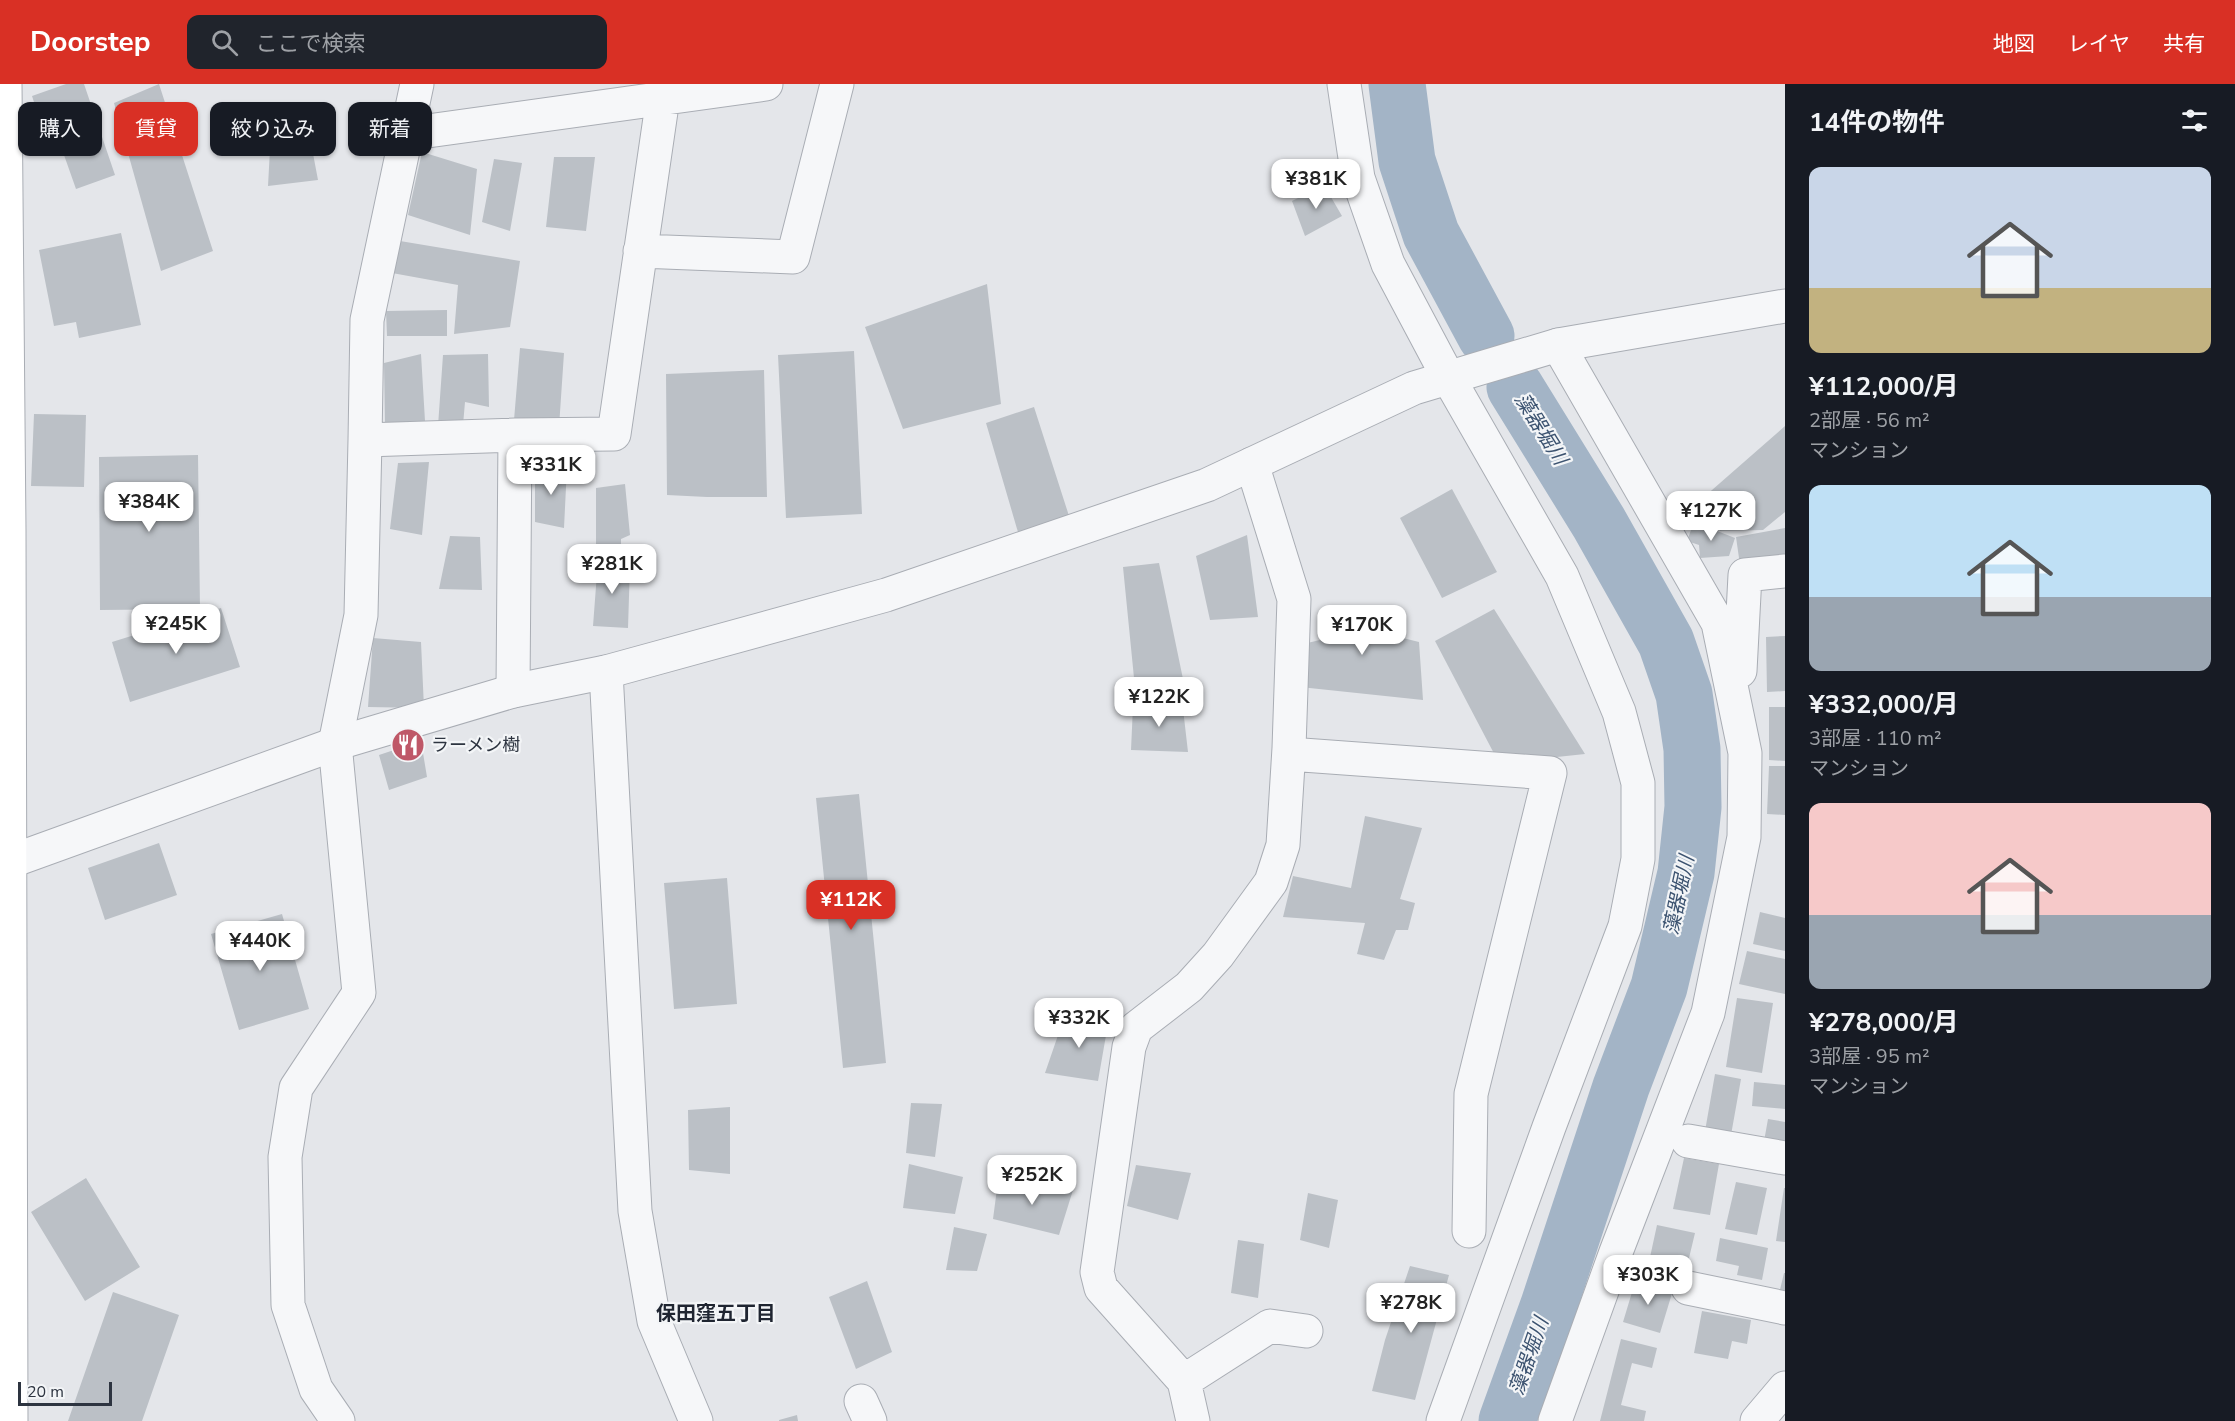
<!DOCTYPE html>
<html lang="ja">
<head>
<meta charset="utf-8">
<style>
  :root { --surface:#171b24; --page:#20242c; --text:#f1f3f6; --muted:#9ea1a6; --accent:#d93025 }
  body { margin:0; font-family:"Nunito Sans","Noto Sans JP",sans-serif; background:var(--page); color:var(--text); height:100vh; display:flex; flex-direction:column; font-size:22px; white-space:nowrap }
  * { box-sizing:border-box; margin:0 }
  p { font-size:20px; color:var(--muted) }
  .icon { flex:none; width:33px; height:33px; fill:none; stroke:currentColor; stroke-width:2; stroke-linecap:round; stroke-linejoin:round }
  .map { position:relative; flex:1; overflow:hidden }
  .panel { display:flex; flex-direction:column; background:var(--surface); width:450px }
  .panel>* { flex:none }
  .guide { position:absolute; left:18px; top:18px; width:570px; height:54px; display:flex; gap:12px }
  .scale { position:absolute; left:18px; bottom:15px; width:94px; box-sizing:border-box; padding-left:6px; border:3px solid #2d3440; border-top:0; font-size:16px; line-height:21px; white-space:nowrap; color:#2d3440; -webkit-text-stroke:4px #f3f5f7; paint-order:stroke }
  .price { position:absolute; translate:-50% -51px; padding:0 14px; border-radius:12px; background:#fff; color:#222; font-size:20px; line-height:39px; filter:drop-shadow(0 2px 3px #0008) }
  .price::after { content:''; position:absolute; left:50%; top:36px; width:18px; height:14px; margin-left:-9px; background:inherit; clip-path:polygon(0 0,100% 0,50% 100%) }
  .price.selected { background:var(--accent); color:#fff }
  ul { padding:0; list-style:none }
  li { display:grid; align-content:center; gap:12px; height:318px; padding:0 24px }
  li span { display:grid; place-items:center; height:186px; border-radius:12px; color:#555 }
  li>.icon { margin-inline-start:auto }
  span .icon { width:108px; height:108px; fill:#fffc; stroke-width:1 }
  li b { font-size:26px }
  h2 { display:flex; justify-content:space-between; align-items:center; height:72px; padding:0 24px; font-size:26px }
  .pill { padding:0 21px; border-radius:12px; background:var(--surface); box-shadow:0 2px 4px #0004; font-size:21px; line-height:54px }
  .pill.selected { background:var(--accent); color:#fff }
  header { display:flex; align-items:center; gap:36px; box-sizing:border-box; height:84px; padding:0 30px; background:var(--accent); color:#fff }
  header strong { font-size:28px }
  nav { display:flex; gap:33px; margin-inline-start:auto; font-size:21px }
  .search { width:420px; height:54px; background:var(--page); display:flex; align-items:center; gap:15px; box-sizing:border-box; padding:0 21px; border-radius:12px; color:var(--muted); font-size:22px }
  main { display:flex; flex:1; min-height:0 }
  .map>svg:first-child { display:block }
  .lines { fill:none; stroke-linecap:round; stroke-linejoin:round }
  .river { stroke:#a3b4c6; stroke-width:57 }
  .building { fill:#bbc0c6 }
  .minor-casing { stroke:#a9adb4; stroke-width:35 }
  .tertiary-casing { stroke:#a9adb4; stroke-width:35 }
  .secondary-casing { stroke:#a9adb4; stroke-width:35 }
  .minor { stroke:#f6f7f9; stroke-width:33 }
  .tertiary { stroke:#f6f7f9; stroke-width:33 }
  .secondary { stroke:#fff; stroke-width:33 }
  .labels { text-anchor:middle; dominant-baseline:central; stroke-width:4.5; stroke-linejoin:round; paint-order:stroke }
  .poi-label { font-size:18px; fill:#2d3440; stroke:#f3f5f7; text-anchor:start }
  .water-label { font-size:20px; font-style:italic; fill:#3c5370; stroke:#f3f5f7 }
  .neighbourhood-label { font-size:20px; font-weight:bold; fill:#1f2531; stroke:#f3f5f7 }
</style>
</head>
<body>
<header>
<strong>Doorstep</strong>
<div class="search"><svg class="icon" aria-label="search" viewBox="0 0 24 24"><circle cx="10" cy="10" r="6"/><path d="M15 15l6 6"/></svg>ここで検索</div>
<nav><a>地図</a><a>レイヤ</a><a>共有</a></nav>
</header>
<main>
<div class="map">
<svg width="1785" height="1337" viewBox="0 0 1785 1337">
  <rect width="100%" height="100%" fill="#e4e6ea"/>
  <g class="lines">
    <!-- river -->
    <path class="river" d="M1397,0L1407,77L1431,150L1486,252
      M1507,1337L1549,1221L1621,1003L1659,903L1686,789L1693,723L1692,665L1684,610L1666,558L1599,439L1515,303"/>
  </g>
  <!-- building -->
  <path class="building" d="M66,0H84L115,91L76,105L58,54L47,58L32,12Z
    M159,0L213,167L161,187L114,19Z
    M311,59L318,96L268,102L270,65Z
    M422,68L477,85L470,151L408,131Z
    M554,73H595L586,147L546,143Z
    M494,75L522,79L510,147L482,138Z
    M1324,101L1342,132L1305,152L1292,117Z
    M121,149L141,241L79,254L76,238L54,242L39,166Z
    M400,157L520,177L510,243L454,250L458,201L392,189Z
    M987,200L1001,320L903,345L865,243Z
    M447,226V252H387L386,227Z
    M520,264L564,269L559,343L514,336Z
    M854,267L862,430L786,434L778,271Z
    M421,270L425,337L403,342L385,341L384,279Z
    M488,270L489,323L465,318L463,341L438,342L443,271Z
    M764,286L767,413H707L667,411L666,290Z
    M1034,323L1070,435L1020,455L986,339Z
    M34,330L86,331L84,403L31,402Z
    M1785,342V428L1763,446L1720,447L1696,420Z
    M198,371L200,525L100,526L99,373Z
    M429,378L422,451L390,445L398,379Z
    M567,383L564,444L535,438V384Z
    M625,400L630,451L621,455V471L596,466V404Z
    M1452,405L1497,488L1442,514L1400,434Z
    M1694,438L1735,454L1729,472L1700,474L1699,461L1687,457Z
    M1785,444V475L1740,481L1736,453Z
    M1247,451L1258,533L1210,536L1196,472Z
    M450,452L480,453L482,506L439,505Z
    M598,476L630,481L628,544L593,542Z
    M1159,479L1183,595L1135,604L1123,483Z
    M1324,523L1387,524L1391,551L1419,558L1423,616L1300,603L1303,560L1320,556Z
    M221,524L240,583L130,618L112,558Z
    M1494,525L1585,670L1499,679L1435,557Z
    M1785,552V607L1767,608L1766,553Z
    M373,554L421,558L424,624L368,623Z
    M1182,616L1188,668L1131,666L1133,622Z
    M1769,623H1785V677L1769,676Z
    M421,657L427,693L389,706L379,671Z
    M1769,682H1785V731L1767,730Z
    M859,710L886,979L843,984L816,714Z
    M1365,732L1422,744L1400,815L1415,819L1408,846H1396L1384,876L1357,870L1365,839L1283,833L1293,792L1351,804Z
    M159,759L177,811L105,836L88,784Z
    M727,794L737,920L674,925L664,799Z
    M1760,828L1785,834V867L1753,860Z
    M282,830L309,925L239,946L211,850Z
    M1747,867L1785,875V910L1739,900Z
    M1737,914L1773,919L1762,989L1726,983Z
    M1065,931L1108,940L1098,997L1045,989Z
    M1715,990L1741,995L1731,1051L1705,1047Z
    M1754,998L1785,1001V1025L1752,1022Z
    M911,1019L942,1020L935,1073L906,1069Z
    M730,1023V1090L689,1086L688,1026Z
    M1768,1035L1785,1038V1066L1763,1063Z
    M1684,1074L1719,1080L1710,1131L1673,1125Z
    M909,1080L963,1093L955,1130L903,1124Z
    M1136,1081L1191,1089L1178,1136L1127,1122Z
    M86,1094L140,1183L85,1217L31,1128Z
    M998,1097L1073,1106L1059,1151L993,1135Z
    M1736,1098L1767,1104L1757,1151L1725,1145Z
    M1784,1104H1785V1158L1776,1157Z
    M1308,1109L1338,1116L1329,1164L1300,1156Z
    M1657,1141L1695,1149L1684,1195L1647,1187Z
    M954,1143L987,1150L977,1187L946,1186Z
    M1720,1154L1768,1164L1762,1196L1737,1191L1739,1182L1716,1177Z
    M1238,1156L1264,1160L1258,1214L1231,1209Z
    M1410,1182L1449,1191L1415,1316L1372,1307L1385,1256Z
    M1784,1189H1785V1216L1778,1214Z
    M1636,1195L1673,1206L1660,1249L1623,1238Z
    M867,1197L892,1268L856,1285L829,1213Z
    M113,1208L179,1231L142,1337H68Z
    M1702,1227L1751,1236L1747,1260L1732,1257L1728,1275L1694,1269Z
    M1621,1255L1657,1264L1652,1284L1632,1279L1621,1321L1646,1327L1644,1337H1600Z
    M797,1331L798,1337H779V1336Z"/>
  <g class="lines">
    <defs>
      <path id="minor" d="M417,0L367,236L365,356L515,351L513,607
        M1344,0L1358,94L1388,180L1448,293L1562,492L1619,628L1638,699V775L1625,842L1549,1043L1443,1337
        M406,50L766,0
        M640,167L793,173L837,0
        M515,351L614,350L665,0
        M1740,587L1745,491L1785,487
        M606,588L635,1127L654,1237L696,1337
        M1289,670L1550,689L1471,1010L1469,1147
        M1688,1057L1785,1074
        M1688,1204L1785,1224
        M1184,1297L1270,1242L1306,1247
        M861,1317L870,1337
        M338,1337L316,1305L288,1221L285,1073L296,1004L359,909L335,660L361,531L365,356
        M1193,1337L1184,1297L1101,1204L1097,1188L1129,963L1136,944L1189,903L1218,871L1271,798L1283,761L1289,664L1294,515L1252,380
        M1555,1337L1616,1168L1708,929L1744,753L1745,669L1718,539L1558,261
        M1757,1337L1785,1304"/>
      <path id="tertiary" d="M9,778L335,660L513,607L606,588L886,511L1207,401L1414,304L1558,261L1785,222"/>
      <path id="secondary" d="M5,0L9,447L11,1337"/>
    </defs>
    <!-- minor casing -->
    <use href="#minor" class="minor-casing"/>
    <!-- tertiary casing -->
    <use href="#tertiary" class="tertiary-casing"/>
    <!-- secondary casing -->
    <use href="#secondary" class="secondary-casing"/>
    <!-- minor -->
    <use href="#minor" class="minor"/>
    <!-- tertiary -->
    <use href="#tertiary" class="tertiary"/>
    <!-- secondary -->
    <use href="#secondary" class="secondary"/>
  </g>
  <!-- icons -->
  <defs>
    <symbol id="restaurant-disc" viewBox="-11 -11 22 22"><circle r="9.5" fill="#bf5868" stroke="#f3f5f7"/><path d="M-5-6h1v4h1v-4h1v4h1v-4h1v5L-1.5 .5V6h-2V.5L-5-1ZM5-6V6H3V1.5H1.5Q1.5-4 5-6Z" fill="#fff"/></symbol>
  </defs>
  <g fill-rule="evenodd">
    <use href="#restaurant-disc" x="389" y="642" width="38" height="38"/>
  </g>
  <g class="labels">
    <!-- poi labels -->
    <g class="poi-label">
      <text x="431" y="661">ラーメン樹</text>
    </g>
    <!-- water labels -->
    <g class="water-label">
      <text transform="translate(1541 345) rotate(58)">藻器堀川</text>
      <text transform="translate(1679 811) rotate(-78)">藻器堀川</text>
      <text transform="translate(1529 1272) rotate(-71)">藻器堀川</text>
    </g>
    <!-- neighbourhood labels -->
    <g class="neighbourhood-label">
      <text x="716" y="1229">保田窪五丁目</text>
    </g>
  </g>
</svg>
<div class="scale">20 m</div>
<b class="price" style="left:1316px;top:126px">¥381K</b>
<b class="price" style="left:551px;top:412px">¥331K</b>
<b class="price" style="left:149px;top:449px">¥384K</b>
<b class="price" style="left:1711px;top:458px">¥127K</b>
<b class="price" style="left:612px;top:511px">¥281K</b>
<b class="price" style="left:176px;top:571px">¥245K</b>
<b class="price" style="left:1362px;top:572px">¥170K</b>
<b class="price" style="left:1159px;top:644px">¥122K</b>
<b class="price selected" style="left:851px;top:847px">¥112K</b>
<b class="price" style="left:260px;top:888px">¥440K</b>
<b class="price" style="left:1079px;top:965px">¥332K</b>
<b class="price" style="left:1032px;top:1122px">¥252K</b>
<b class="price" style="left:1648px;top:1222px">¥303K</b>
<b class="price" style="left:1411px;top:1250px">¥278K</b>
<div class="guide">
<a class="pill">購入</a>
<a class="pill selected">賃貸</a>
<a class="pill">絞り込み</a>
<a class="pill">新着</a>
</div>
</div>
<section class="panel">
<h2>14件の物件<svg class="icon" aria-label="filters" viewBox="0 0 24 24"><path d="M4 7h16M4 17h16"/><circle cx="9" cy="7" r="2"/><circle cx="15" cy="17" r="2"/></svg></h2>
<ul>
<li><span style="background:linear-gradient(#c9d6e8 65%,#c2b280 0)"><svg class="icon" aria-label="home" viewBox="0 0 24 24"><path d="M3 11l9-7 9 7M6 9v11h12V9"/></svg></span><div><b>¥112,000/月</b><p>2部屋 · 56 m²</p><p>マンション</p></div></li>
<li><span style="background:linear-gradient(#bfe0f5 60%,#9aa5b1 0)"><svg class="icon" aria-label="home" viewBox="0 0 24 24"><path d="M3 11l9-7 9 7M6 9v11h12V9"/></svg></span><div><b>¥332,000/月</b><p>3部屋 · 110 m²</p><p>マンション</p></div></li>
<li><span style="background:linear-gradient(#f6c9c9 60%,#9aa5b1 0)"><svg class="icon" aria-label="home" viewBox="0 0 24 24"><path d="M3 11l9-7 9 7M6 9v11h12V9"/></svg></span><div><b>¥278,000/月</b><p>3部屋 · 95 m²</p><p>マンション</p></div></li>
</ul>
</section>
</main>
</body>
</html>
